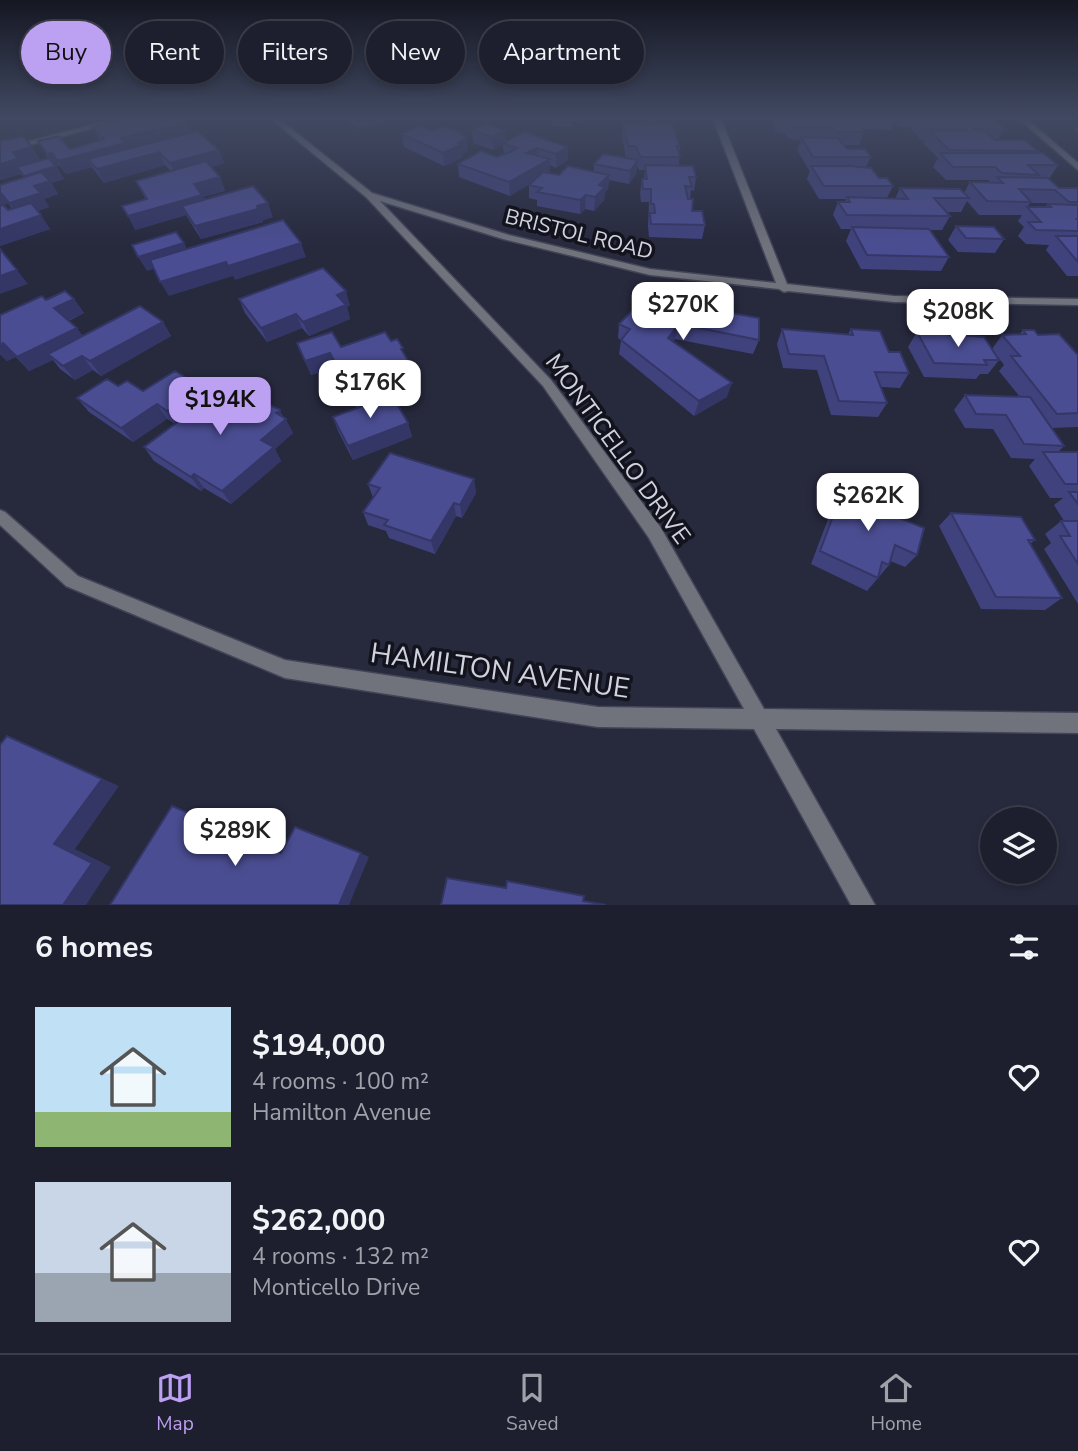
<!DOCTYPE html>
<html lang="en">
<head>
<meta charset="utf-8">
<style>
  :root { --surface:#1d1f2e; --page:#2a2c3a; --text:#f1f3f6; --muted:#a0a2aa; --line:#3b3d4a; --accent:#bca0f2 }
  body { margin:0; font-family:"Nunito Sans",sans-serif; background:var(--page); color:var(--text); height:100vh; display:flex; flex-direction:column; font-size:26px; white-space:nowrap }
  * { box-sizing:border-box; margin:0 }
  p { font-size:23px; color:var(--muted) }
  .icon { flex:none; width:38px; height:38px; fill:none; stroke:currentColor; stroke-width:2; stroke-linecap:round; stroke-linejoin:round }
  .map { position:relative; height:905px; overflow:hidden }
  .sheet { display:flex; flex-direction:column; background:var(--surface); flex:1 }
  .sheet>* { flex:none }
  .banner { position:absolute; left:21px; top:21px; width:700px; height:63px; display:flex; gap:14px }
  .fabs { position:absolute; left:980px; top:807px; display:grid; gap:14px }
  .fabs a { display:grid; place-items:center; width:77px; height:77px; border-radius:50%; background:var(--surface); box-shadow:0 4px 10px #0003,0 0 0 2px var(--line); font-size:35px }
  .price { position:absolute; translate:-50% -60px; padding:0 16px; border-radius:14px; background:#fff; color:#222; font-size:23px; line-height:46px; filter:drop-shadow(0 2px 4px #0008) }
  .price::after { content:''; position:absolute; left:50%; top:42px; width:21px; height:16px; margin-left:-10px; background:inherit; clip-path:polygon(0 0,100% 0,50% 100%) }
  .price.current { background:var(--accent); color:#111 }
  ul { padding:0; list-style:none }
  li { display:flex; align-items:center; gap:21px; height:175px; padding:0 35px }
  li span { display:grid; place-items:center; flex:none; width:196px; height:140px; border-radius:0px; color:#555 }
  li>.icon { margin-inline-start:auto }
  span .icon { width:84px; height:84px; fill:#fffc; stroke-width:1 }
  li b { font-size:30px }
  h2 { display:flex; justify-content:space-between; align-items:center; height:84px; padding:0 35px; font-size:30px }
  .tag { padding:0 24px; border-radius:32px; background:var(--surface); box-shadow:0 4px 10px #0003,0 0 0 2px var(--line); font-size:24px; line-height:63px }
  .tag.current { background:var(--accent); color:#111 }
  .dock { display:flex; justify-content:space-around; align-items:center; height:98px; border-top:2px solid var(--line); background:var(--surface); font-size:19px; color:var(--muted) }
  .dock a { display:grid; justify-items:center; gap:4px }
  .dock .current { color:var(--accent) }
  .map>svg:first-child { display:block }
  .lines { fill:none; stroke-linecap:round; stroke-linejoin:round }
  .street-casing { stroke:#424457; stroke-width:3 }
  .street { fill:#70727c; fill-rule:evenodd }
  .wall { fill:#40427d; fill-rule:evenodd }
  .shaded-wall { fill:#343666 }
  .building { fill:#4a4d91; stroke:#343666; stroke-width:2 }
  .labels { text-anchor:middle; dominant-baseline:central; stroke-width:7; stroke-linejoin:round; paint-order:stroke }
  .far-street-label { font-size:21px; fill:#d0d2df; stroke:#12131c }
  .street-label { font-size:24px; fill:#d0d2df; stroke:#12131c }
  .near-street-label { font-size:28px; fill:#d0d2df; stroke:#12131c }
</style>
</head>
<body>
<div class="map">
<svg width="1078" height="905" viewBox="0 0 1078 905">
  <rect width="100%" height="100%" fill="#27293d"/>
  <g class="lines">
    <defs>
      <path id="street" d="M114,119H128L0,153V149Z
        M271,119H279L372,193L509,235L650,269L776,283L713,119H721L787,284L894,296L1078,299V305L894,302L788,291L784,292L779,289L650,275L503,239L380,201L551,380L661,528L764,709L1078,713V733L776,729L875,905H851L754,729L598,727L285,678L66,586L0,525V510L5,512L78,576L285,660L598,707L744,709L649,538L543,386L366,197Z
        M1019,119H1027L1078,163V170Z"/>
    </defs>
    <!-- street casing -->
    <use href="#street" class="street-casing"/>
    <!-- street -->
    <use href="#street" class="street"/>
  </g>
  <!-- wall -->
  <path class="wall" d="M346,119H398L357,129Z
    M541,119H585V122L572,121V127L552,126V121L541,120Z
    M642,119H661L651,123Z
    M773,119H895L891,130L862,129L864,132L859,145H843L847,149L871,157L866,167L879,178L893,186L887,198L895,199L900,188L964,193L970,182H990L988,180H946L933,167L938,158L924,144L925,141H922L909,127H899L894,122L895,119H919L1004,129L998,140L1038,151L1037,153L1058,165L1049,179L1059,188H1078V276H1067L1046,250L1049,245L1026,244L1018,236L1024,227L1018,221L1022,215H979L967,201L961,212H946L950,216L942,230H930L949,257L941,271L861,269L846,241L851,229H841L833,215L838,202H845L846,199H819L807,179L810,170H809L797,150L801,140L789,139L785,134L776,132L772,123ZM1030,203H1046L1048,204L1046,207H1027Z
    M140,121L191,133L219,150L224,163L211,167L220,177L225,191L203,197L205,200L273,217L263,220V222L201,239L186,215L135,230L146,200L136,181L171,171L165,165L104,183L92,167L66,174L60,166H56L64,179L51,183L58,194L44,199L49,207L37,211L50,229L0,246V206L8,210L12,209L8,203L0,206V185L24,177L21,174L0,180L32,147L40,160L48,158L38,141L70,149L100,141L93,127Z
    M1078,123V133L1074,130Z
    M623,124L680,146L679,165L696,177L694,191L691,190L690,199L692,211L705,225L702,239L649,237L648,226L649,202H641L640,193L642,179H644L645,170H639L637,166L636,174L629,184L609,180L608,189L605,192L604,200L594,211L585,209L580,214L537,206V200L529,198V184L510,196L459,177L458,164L497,157L504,155L503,145L493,150L473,143L472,130L506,131V142L524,132L568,160L556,168L550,165V172L548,173L559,175L594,172V164L626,158L622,137Z
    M432,131L461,132L468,150L463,154V157L444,166L404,147L402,134Z
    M956,226L1004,239L995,253L958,252L948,240Z
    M74,299L84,313L69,321L83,336L163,322L171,336L101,376L93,370L75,380L60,369L53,360L29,371L16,357L7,361L0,354V315L46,300Z
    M239,299L350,305L347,307L350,319L309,336L302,328L267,342L245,313Z
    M654,312L759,340L753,354L675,339L673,342L727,397L694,416L619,354L621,340L618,338L619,324Z
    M782,329L848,334L851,329L889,352L909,373L900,388L881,387L887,403L878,417L831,415L817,370L783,368L777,344Z
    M1023,330L1038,335L1078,355V427L1051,428L1064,446L1058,452H1078V604L1044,549L1051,543L1045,534L1061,521H1064L1054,505L1063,498H1050L1029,466L1035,459L1011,458L993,429L965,428L954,410L965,395L1020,397L999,371L1004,365L992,349L1002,335L1020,334Z
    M917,332L999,360L988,374H980L976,379L924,377L908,347Z
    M391,341L404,354L412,376L406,379L409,391L393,397L408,423L412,437L353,460L338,431L333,417L357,408L335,367L311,375L297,343L341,347Z
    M202,387L209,399L284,417L293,433L275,449L281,461L231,504L204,488L201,491L154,461L144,447L175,424L167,419L133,442L89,412L77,398L143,391Z
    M474,479L476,493L462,518L456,516L435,554L389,538L386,531L368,525L363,512L373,498L368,484Z
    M844,487L885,512L917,555L905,567L890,561L889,565L867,591L811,564L835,501Z
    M951,513L1035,540L1030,544L1062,598L1045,610L981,609L939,526Z"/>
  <!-- shaded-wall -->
  <path class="shaded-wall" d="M354,119H398L357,129Z
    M652,119H661L651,123Z
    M186,121L191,134L163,144L157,131Z
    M155,129L161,142L88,159L92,167L66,174L58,161L121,138Z
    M506,131V143H503V145L493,150L492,137Z
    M461,132L462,141L467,137L468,150L463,154V157L444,166L443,153L458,133Z
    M32,147L40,160L17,167L21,174L0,180V164L13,152Z
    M568,147V160L556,168V154Z
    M537,148V161L526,153Z
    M219,150L224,163L176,176L170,163Z
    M159,152L165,165L104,183L97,169Z
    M52,153L60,166H56L64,179L51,183L58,194L44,199L49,207L19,217L9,203L33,189L24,176L55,166L47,154Z
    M550,159V172L510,196L509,182Z
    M638,160L636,174L629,184L630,171Z
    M609,175L608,189L605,192L604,200L594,211L595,197L599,185Z
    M220,177L225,191L203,197L208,208L182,206L186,215L135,230L128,216L194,184Z
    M0,192L8,203L0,206Z
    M586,195L585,209L580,214V200Z
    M268,203L273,217L263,220V222L201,239L195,226Z
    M41,215L50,229L0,246V229Z
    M184,243L191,257L147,271L138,257Z
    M301,243L306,257L235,280L228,266Z
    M226,262L233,276L169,296L160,282Z
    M17,270L28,284L0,294V276Z
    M346,291L350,305L347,307L350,319L309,336L303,322L337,295Z
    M74,299L84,313L65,322L54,308Z
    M296,314L302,328L267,342L261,328Z
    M163,322L171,336L101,376L90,361Z
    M679,324L675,339L665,353L668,338Z
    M77,328L88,343L48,354L53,360L29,371L17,357Z
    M3,343L16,357L7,361L0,353V345Z
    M330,353L335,367L311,375L305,361Z
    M82,356L93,370L75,380L63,366Z
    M409,362L412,376L406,379L409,391L358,410L353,396L399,366Z
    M732,383L727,397L694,416L699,401Z
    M202,387L210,401L177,425L167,411Z
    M157,404L167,419L133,442L121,428Z
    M280,410L285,420L286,419L293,433L275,449L281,461L231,504L222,491L261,440L276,413Z
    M408,423L412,437L353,460L348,446Z
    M194,474L204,488L201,491L191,477Z
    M474,479L476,493L462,518L460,505Z
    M454,503L456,516L435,554L431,541Z
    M7,736L119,786L75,849L111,867L86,905H63L54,844Z
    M361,853L369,857L349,905H339Z"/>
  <!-- building -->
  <path class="building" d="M123,119H139L140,121L146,119H184L186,121L157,131L155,129L121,138L125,143L58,161L52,153L47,154L38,141L59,136L70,149L104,139L93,127Z
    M780,119H854L864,132H836L833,127H792L789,121Z
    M919,119H993L1004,129H973L985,131L995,140H1025L1038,151L949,150L930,131H967L965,129H928Z
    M485,124L506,131L492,137L472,130Z
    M623,124H672L680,146H677L680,157H641L635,146H628Z
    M421,126L432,131L442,127L461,132L458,133L467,137L458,143L462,144L443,153L402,134Z
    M197,131L219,150L170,163L159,152L97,169L88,159Z
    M524,132L568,147L556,154L537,148L526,153L550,159L509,182L458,164L481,151L497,157L510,152L517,148L503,143Z
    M23,136L32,147L13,152L18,159L0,164V141Z
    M801,137L838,138L847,149H865L871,157H813Z
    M940,153H1043L1058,165H1028L1039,175L1002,173L995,167H953Z
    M603,154L638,160L630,171L594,164Z
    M49,158L56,166L24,176L17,167Z
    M206,161L220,177L194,184L202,195L128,216L122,206L147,199L136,181Z
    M645,165L693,166L696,177H689L692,187L685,186L688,199H693L692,211H702L705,225L651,224L650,213H655L654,204H651V189H643L642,179H647Z
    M568,166L609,175L599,185L605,187L595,197L586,195L580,200L537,192L542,188L529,185L543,172L559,175Z
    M811,166H850L871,168L879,178H887L893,186H824Z
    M41,172L50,181L34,186L41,193L9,203L0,192V185Z
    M997,177L1048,178L1059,188H1078V202H1069L1055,190L1019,189L1031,202L987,201L970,182L1003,183Z
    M253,186L268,203L257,206L258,209L195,226L182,206Z
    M900,188L960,189L969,198H934L950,216L847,215L838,202H850L847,197L908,199Z
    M31,203L41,215L0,229V206L3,205L8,210Z
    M1048,204L1078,205V219H1077L1078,220V231L1036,230L1028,222H1041L1027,207H1051Z
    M283,220L301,243L228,266L226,262L160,282L150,260Z
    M956,226L994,227L1004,239L966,238Z
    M852,227L929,229L949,257L867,255Z
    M176,232L184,243L138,257L132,245Z
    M1056,236H1078V262Z
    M0,249L17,270L0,276Z
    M323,268L346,291L337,295L346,305L303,322L296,314L261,328L239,299Z
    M65,291L74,299L54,308L77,328L17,357L3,343L0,345V315L42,296L46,300Z
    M663,301L759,318V340L679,324L668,338L732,383L699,401L621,340L630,329L619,324L639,304L654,312Z
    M140,306L163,322L90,361L82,356L63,366L48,354Z
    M782,329L853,335L851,329L880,331L889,352H900L909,373L875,372L887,403L839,401L824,356L789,354Z
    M1023,330H1034L1038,335L1059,334L1078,355V413L1057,414L1011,356H1020L1002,335L1026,334Z
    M332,332L341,347L385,332L391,341L397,339L403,348L401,349L409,362L399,366L406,377L353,396L330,353L305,361L297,343Z
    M917,332L984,337L999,360H984L987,365L934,363Z
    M175,371L202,387L167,411L157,404L121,428L77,398L107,379L118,386L127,381L143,391Z
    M229,384L280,410L276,413L286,419L261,440L274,447L222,491L194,474L191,477L144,447Z
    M392,395L408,423L348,446L333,417Z
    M965,395L1030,397L1064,446L1024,444L1006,415L976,414Z
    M1043,452H1078V484H1065Z
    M390,453L474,479L460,505L454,503L431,541L384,525L388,520L363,512L380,488L368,484Z
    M844,487L887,505L885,512L924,528L917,555L895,545L889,565L882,562L878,578L820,551Z
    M1069,492H1078V504Z
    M951,513L1021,517L1035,540H1028L1062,598L996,597Z
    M1061,521H1078V564L1060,536H1070Z
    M7,736L102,779L54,844L92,863L63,905H0V745Z
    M172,806L281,853L295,827L361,853L339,905H110Z
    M447,878L506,888L507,881L584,896L583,901L606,905H441Z"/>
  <!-- sky -->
  <linearGradient id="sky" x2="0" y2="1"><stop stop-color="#151722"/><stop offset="0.48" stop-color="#414962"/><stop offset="1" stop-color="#414962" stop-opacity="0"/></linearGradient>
  <rect width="1078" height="246" fill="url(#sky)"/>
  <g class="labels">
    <!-- far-street labels -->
    <g class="far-street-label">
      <text transform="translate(579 234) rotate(14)">BRISTOL ROAD</text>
    </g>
    <!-- street labels -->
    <g class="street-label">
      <text transform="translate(618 449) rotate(54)">MONTICELLO DRIVE</text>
    </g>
    <!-- near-street labels -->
    <g class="near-street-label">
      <text transform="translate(500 671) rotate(8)">HAMILTON AVENUE</text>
    </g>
  </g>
</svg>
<div class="fabs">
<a><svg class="icon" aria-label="layers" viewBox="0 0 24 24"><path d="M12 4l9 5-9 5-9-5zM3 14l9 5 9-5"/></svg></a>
</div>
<b class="price" style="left:683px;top:342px">$270K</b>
<b class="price" style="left:958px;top:349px">$208K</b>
<b class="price" style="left:370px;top:420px">$176K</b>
<b class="price current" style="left:220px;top:437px">$194K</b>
<b class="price" style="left:868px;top:533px">$262K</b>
<b class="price" style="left:235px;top:868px">$289K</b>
<div class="banner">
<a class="tag current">Buy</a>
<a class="tag">Rent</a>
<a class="tag">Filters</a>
<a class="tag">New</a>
<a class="tag">Apartment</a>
</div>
</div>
<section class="sheet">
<h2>6 homes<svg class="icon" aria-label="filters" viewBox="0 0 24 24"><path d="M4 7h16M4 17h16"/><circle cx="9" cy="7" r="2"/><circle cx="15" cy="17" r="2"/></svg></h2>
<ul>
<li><span style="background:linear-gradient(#bfe0f5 75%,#8fb573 0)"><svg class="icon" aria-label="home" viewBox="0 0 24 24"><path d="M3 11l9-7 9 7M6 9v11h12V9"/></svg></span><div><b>$194,000</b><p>4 rooms · 100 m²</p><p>Hamilton Avenue</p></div><svg class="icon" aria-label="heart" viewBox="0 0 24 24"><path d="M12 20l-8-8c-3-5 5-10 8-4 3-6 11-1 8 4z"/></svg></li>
<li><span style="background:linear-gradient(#c9d6e8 65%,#9aa5b1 0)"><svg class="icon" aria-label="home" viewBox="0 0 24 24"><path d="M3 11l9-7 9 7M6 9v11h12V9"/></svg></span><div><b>$262,000</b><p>4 rooms · 132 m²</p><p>Monticello Drive</p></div><svg class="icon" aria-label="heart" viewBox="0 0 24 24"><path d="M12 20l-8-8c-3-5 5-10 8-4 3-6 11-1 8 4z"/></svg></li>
</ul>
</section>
<nav class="dock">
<a class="current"><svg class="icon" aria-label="map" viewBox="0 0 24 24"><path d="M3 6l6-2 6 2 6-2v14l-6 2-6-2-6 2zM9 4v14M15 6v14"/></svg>Map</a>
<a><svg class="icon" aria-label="saved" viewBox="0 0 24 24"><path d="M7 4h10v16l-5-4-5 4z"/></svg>Saved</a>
<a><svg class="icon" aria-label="home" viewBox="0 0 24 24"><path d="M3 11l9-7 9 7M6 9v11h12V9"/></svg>Home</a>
</nav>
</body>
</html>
